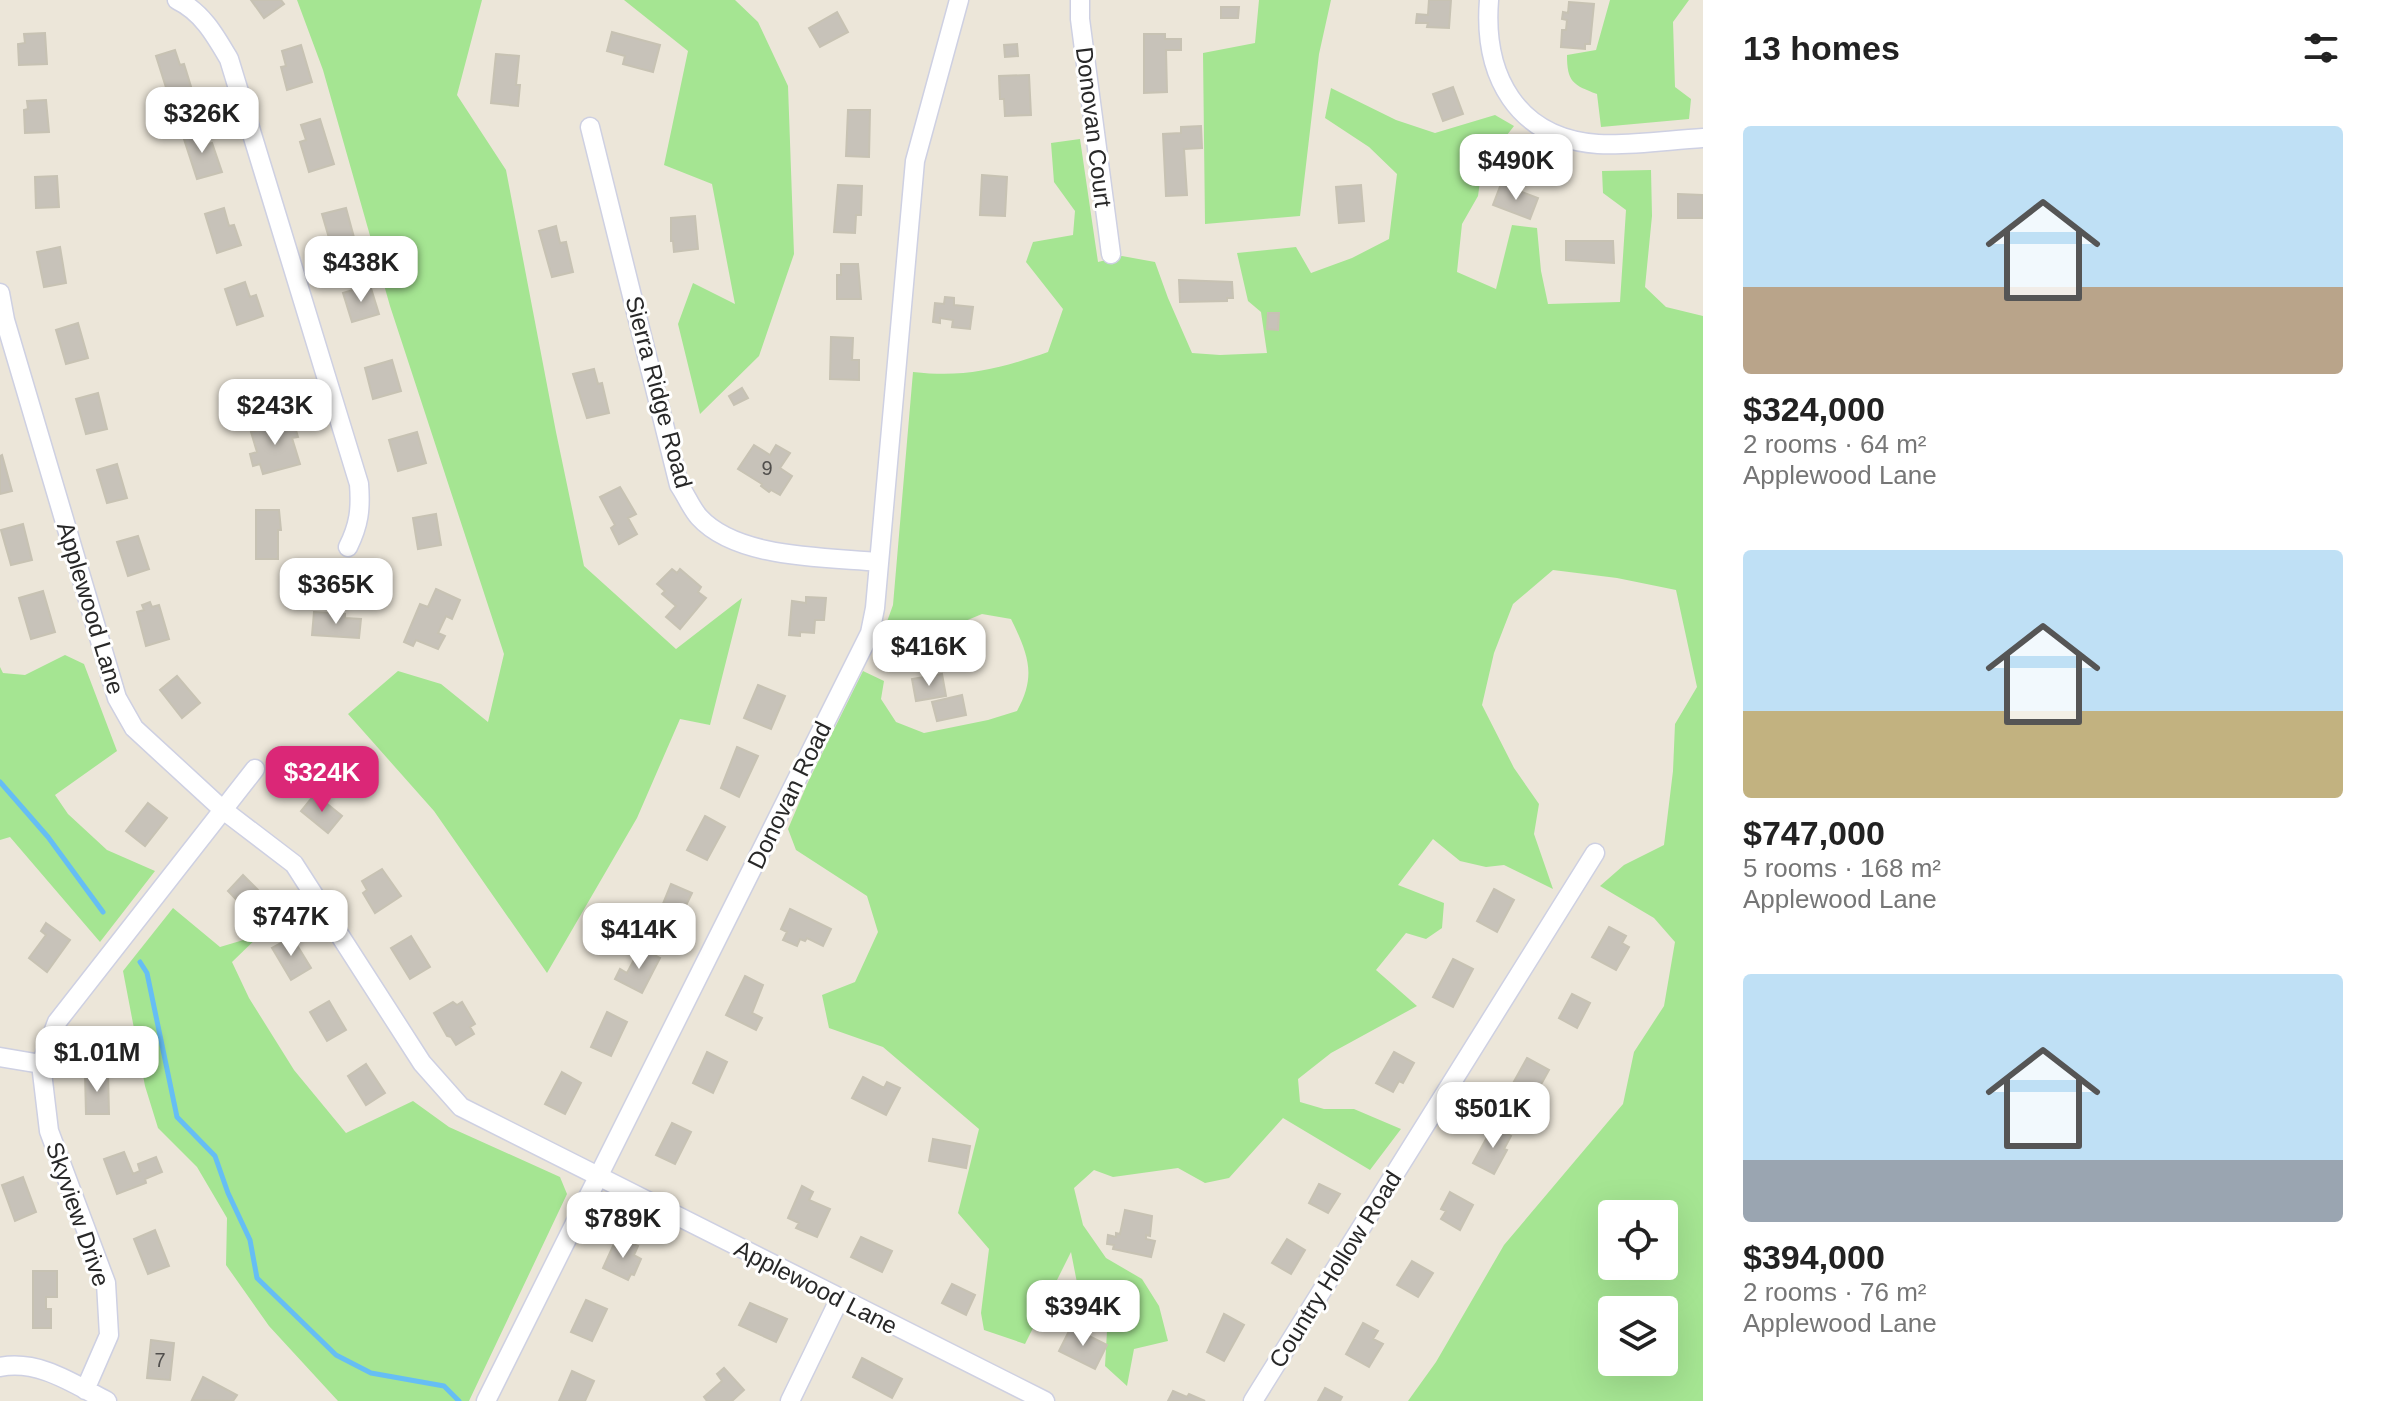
<!DOCTYPE html>
<html lang="en">
<head>
<meta charset="utf-8">
<style>
  :root { --surface:#fff; --page:#f2f2f2; --text:#222; --muted:#767676; --accent:#db2777 }
  body { margin:0; font-family:Helvetica,sans-serif; background:var(--page); color:var(--text); height:100vh; display:flex; flex-direction:column; font-size:30px; white-space:nowrap }
  * { box-sizing:border-box; margin:0 }
  p { font-size:26px; color:var(--muted) }
  .icon { flex:none; width:44px; height:44px; fill:none; stroke:currentColor; stroke-width:2; stroke-linecap:round; stroke-linejoin:round }
  .map { position:relative; flex:1; overflow:hidden }
  .side { display:flex; flex-direction:column; background:var(--surface); width:680px }
  .side>* { flex:none }
  .fabs { position:absolute; left:1598px; top:1200px; display:grid; gap:16px }
  .fabs a { display:grid; place-items:center; width:80px; height:80px; border-radius:8px; background:var(--surface); box-shadow:0 8px 32px #0002; font-size:40px }
  .price { position:absolute; translate:-50% -68px; padding:0 18px; border-radius:16px; background:#fff; color:#222; font-size:26px; line-height:52px; filter:drop-shadow(0 2px 4px #0008) }
  .price::after { content:''; position:absolute; left:50%; top:48px; width:24px; height:18px; margin-left:-12px; background:inherit; clip-path:polygon(0 0,100% 0,50% 100%) }
  .price.current { background:var(--accent); color:#fff }
  ul { padding:0; list-style:none }
  li { display:grid; align-content:center; gap:16px; height:424px; padding:0 40px }
  li span { display:grid; place-items:center; height:248px; border-radius:8px; color:#555 }
  li>.icon { margin-inline-start:auto }
  span .icon { width:144px; height:144px; fill:#fffc; stroke-width:1 }
  li b { font-size:34px }
  h2 { display:flex; justify-content:space-between; align-items:center; height:96px; padding:0 40px; font-size:34px }
  main { display:flex; flex:1; min-height:0 }
  .map>svg:first-child { display:block }
  .green { fill:#a5e592; fill-rule:evenodd }
  .lines { fill:none; stroke-linecap:round; stroke-linejoin:round }
  .stream { stroke:#66bef4; stroke-width:5 }
  .building { fill:#c7c2b9; stroke:#c7c2b3; stroke-width:2 }
  .minor-casing { stroke:#ced0e2; stroke-width:21 }
  .minor { stroke:#fff; stroke-width:18 }
  .labels { text-anchor:middle; dominant-baseline:central; stroke-width:6; stroke-linejoin:round; paint-order:stroke }
  .number-label { font-size:20px; fill:#504e4c }
  .street-label { font-size:24px; fill:#282828; stroke:#fff }
</style>
</head>
<body>
<main>
<div class="map">
<svg width="1703" height="1401" viewBox="0 0 1703 1401">
  <rect width="100%" height="100%" fill="#ece6d9"/>
  <!-- green -->
  <path class="green" d="M297,0H482L457,95L506,170L556,432L584,566L676,649L742,598L710,725L680,719L637,818L547,973L434,811L348,714L398,671L441,684L488,722L504,654L390,306L323,70Z
    M624,0H735L758,22L788,86L794,254L759,356L700,414L678,324L693,283L735,304L712,184L664,165L688,51Z
    M1259,0H1331L1319,54L1300,216L1205,224L1203,53L1255,43Z
    M1610,0H1689L1673,22L1675,87L1691,99L1689,119L1601,127L1597,94C1573,85 1567,82 1567,55L1596,50Z
    M1331,88L1396,120L1435,133L1495,115L1514,126L1482,167L1478,196L1462,224L1457,272L1496,289L1512,225L1537,228L1541,271L1548,304L1620,302L1626,210L1603,193L1602,171L1651,170L1652,216L1645,287L1666,307L1703,316V1401H1408L1436,1362L1504,1245L1623,1104L1634,1052L1664,1006L1675,942L1654,918L1600,886L1624,865L1664,845L1673,771L1675,724L1697,687L1676,590L1617,578L1553,570L1513,604L1494,653L1482,705L1514,768L1539,804L1534,834L1553,889L1504,865L1486,867L1460,861L1433,839L1398,885L1444,903L1442,928L1426,939L1406,933L1376,970L1417,1006L1331,1053L1298,1079L1300,1102L1324,1109H1354L1401,1129L1370,1170L1283,1118L1229,1178L1205,1183L1178,1168L1113,1177L1094,1170L1074,1188L1083,1225L1106,1258L1142,1279L1159,1306L1168,1341L1134,1349L1127,1386L1105,1366L1107,1331L1079,1293L1071,1252L1025,1344L984,1330L981,1313L989,1249L958,1213L979,1129L883,1047L829,1028L822,995L855,982L878,932L867,896L796,850L788,829L808,782L863,671L884,681L881,699L896,722L924,733L988,720L1017,711C1037,675 1028,654 1011,619L982,614L939,632L914,636L884,630L893,605L913,372C966,378 999,369 1048,352L1063,309L1026,262L1033,242L1073,235L1075,211L1054,182L1051,143L1080,139L1098,262L1122,256L1155,262L1168,298L1192,353L1220,355L1267,353L1261,312L1248,301L1237,253L1296,247L1311,273L1352,258L1389,239L1397,174L1369,147L1325,118ZM1612,1214H1664V1266H1612ZM1612,1310H1664V1362H1612Z
    M65,655L84,664L117,751L55,795L68,814L107,850L155,871L100,942L10,837L0,840V667L3,673L25,675Z
    M173,908L220,947L260,935L232,962L249,998L294,1070L346,1133L413,1101L449,1127L560,1177L567,1194L469,1401H338L269,1326L226,1265L227,1218L197,1167L158,1128L145,1086L123,971Z"/>
  <g class="lines">
    <!-- stream -->
    <path class="stream" d="M0,782L48,837L103,912
      M140,962L147,973L177,1117L215,1156L228,1193L250,1240L257,1278L336,1355L371,1373L444,1386L459,1401"/>
  </g>
  <!-- building -->
  <path class="building" d="M251,0H281L284,4L264,18Z
    M1429,0H1451L1449,28L1427,27L1428,23H1416L1417,14L1428,15Z
    M1569,2L1594,4L1590,44H1585V49L1561,47L1562,30H1566L1567,20L1562,19L1563,12L1568,13Z
    M1221,7H1239L1238,18H1221Z
    M837,12L848,32L820,47L809,28Z
    M612,32L660,45L653,72L623,64L625,56L607,51Z
    M45,33L47,64L19,65L18,44L25,43L24,34Z
    M1144,34H1165V39H1181V50H1166L1167,92L1144,93Z
    M1017,44L1018,56L1005,57L1004,45Z
    M301,45L312,82L287,90L281,67L286,66L282,51Z
    M175,50L180,65L184,64L193,93L170,100L156,56Z
    M496,54L519,56L516,85H520L518,106L491,103Z
    M1029,75L1031,115L1005,116L1004,99H1000L999,76Z
    M1453,87L1463,114L1443,121L1433,94Z
    M46,100L49,132L25,133L24,110L28,109L27,101Z
    M848,110H870L869,157L846,156Z
    M320,119L334,164L309,172L300,142L306,140L301,125Z
    M1201,126L1202,148L1184,149L1187,195L1166,196L1163,134L1181,133V127Z
    M203,129L208,144L212,143L222,172L197,179L183,136Z
    M982,175L1007,177L1005,216L980,215Z
    M57,176L59,207L36,208L35,177Z
    M1501,184L1538,198L1530,219L1493,205Z
    M838,185L862,186L861,215H856L855,233L834,232Z
    M1361,185L1364,221L1339,223L1336,187Z
    M1678,194L1703,195V218H1678Z
    M224,208L229,226L234,225L241,245L217,253L205,214Z
    M346,208L355,241L336,247L333,237L329,238L322,214Z
    M695,216L698,249L674,252L673,241H671V218Z
    M556,226L560,243L566,242L573,272L552,277L539,231Z
    M1566,241H1613L1614,263L1566,260Z
    M60,247L66,283L44,287L37,252Z
    M841,264H858L861,299H837V275H841Z
    M1179,280L1232,282L1233,298H1227V301L1180,302Z
    M245,282L250,297L256,295L263,316L237,325L225,289Z
    M370,285L379,314L352,322L343,293Z
    M945,297L954,298V305L973,307L970,329L952,327L953,320L940,318V323L933,322L935,303L944,304Z
    M1268,313H1279L1278,330L1267,329Z
    M78,323L88,358L66,364L56,330Z
    M831,337L853,338L852,360H859V380L830,379Z
    M392,360L401,391L373,399L365,368Z
    M594,369L598,384L602,383L609,413L587,418L573,374Z
    M742,388L748,398L734,405L729,396Z
    M98,393L107,429L86,434L76,399Z
    M293,420L298,437L292,438L300,464L263,474L260,464L253,466L250,454L257,452L251,432Z
    M417,432L426,463L398,471L389,440Z
    M754,445L770,455L776,445L790,453L780,468L792,476L780,495L771,490L769,492L761,486L762,484L738,469Z
    M2,455L12,491L0,494V456Z
    M117,464L127,498L107,503L97,470Z
    M620,487L636,514L628,518L637,534L619,544L611,528L615,525L600,497Z
    M256,510H279L281,530H278V559H256Z
    M436,514L441,545L418,549L413,518Z
    M23,524L32,560L11,565L1,530Z
    M138,536L149,569L128,576L117,542Z
    M672,569L677,573L680,569L701,587L698,592L706,598L680,629L666,617L676,606L662,594L665,591L657,584Z
    M436,589L460,600L452,619L446,616L438,633L445,636L438,649L416,640L413,646L404,642L420,604L428,607Z
    M43,591L55,632L31,639L19,598Z
    M806,597L826,598L824,620H815L814,633L800,632V636L789,635L792,601L806,603Z
    M150,602L152,607L159,605L169,639L146,646L137,612L144,610L142,605Z
    M314,612L345,614V618L361,619L359,638L312,635Z
    M942,674L946,696L916,701L912,679Z
    M177,676L200,703L182,718L160,690Z
    M758,685L785,696L771,729L744,718Z
    M962,695L966,715L937,721L932,702Z
    M737,747L758,756L739,797L721,788Z
    M315,794L342,816L328,833L301,811Z
    M148,803L167,818L145,846L126,831Z
    M705,816L725,827L707,860L687,850Z
    M382,869L401,896L375,913L363,893L367,890L362,881Z
    M243,875L267,899L251,915L228,891Z
    M671,884L692,893L677,924L658,916Z
    M1494,889L1514,900L1497,932L1477,921Z
    M790,909L831,929L823,946L807,938L805,941L800,939L797,946L783,940L787,932L781,929Z
    M46,923L70,940L47,972L29,958L46,935L41,931Z
    M1609,927L1626,936L1622,943L1629,947L1616,970L1592,957Z
    M411,936L430,967L410,979L391,948Z
    M292,937L311,968L291,980L272,948Z
    M640,948L660,958L642,993L615,979L620,969L627,973Z
    M1453,959L1473,969L1453,1007L1433,997Z
    M745,976L763,985L752,1013L762,1018L756,1030L726,1015Z
    M1572,994L1590,1003L1577,1028L1559,1018Z
    M329,1001L346,1030L327,1041L310,1012Z
    M453,1002L457,1005L462,1002L475,1024L470,1027L474,1034L456,1045L451,1037L447,1036L434,1013Z
    M607,1012L627,1022L611,1056L591,1047Z
    M707,1052L727,1062L713,1093L693,1083Z
    M1394,1052L1414,1063L1403,1083L1399,1081L1393,1092L1376,1083Z
    M1527,1058L1549,1070L1538,1090L1533,1088L1525,1104L1507,1094Z
    M366,1064L385,1093L366,1105L348,1076Z
    M562,1072L581,1083L565,1114L545,1104Z
    M108,1073L109,1114H86L85,1074Z
    M863,1077L884,1088L887,1082L900,1088L886,1115L852,1098Z
    M672,1123L691,1132L675,1164L656,1155Z
    M1493,1126L1511,1136L1504,1149L1507,1150L1494,1174L1473,1163Z
    M933,1139L970,1146L966,1168L929,1161Z
    M124,1152L133,1174L140,1171L138,1164L156,1157L162,1172L145,1179L146,1183L117,1194L104,1159Z
    M23,1177L36,1212L15,1221L2,1185Z
    M1319,1184L1340,1194L1328,1213L1309,1203Z
    M802,1186L813,1192L809,1200L830,1209L817,1237L796,1228L799,1223L788,1218Z
    M1450,1192L1473,1205L1460,1230L1441,1219L1446,1211L1441,1209Z
    M1125,1210L1152,1216L1150,1236L1146,1235V1239L1155,1241L1151,1257L1113,1249L1114,1245L1107,1244L1108,1235L1116,1237V1233L1120,1234Z
    M155,1230L169,1266L148,1274L134,1239Z
    M861,1237L892,1251L882,1272L851,1257Z
    M622,1239L638,1246L634,1255L641,1259L634,1275L631,1274L628,1280L603,1268L613,1246L618,1248Z
    M1287,1239L1305,1250L1291,1274L1272,1263Z
    M1412,1261L1433,1273L1418,1297L1397,1285Z
    M33,1271H57V1297H46V1309H51V1328H33Z
    M952,1284L975,1295L966,1315L942,1303Z
    M586,1300L607,1309L592,1341L571,1332Z
    M750,1303L787,1319L776,1342L739,1325Z
    M1224,1314L1244,1325L1224,1361L1207,1352Z
    M1363,1323L1378,1331L1373,1339L1383,1344L1369,1367L1346,1354Z
    M1071,1327L1107,1345L1095,1369L1059,1351Z
    M151,1340L174,1343L170,1380L147,1378Z
    M862,1358L902,1379L892,1398L853,1377Z
    M724,1368L744,1390L732,1401H707L704,1397L722,1381L717,1374Z
    M572,1371L594,1381L585,1401H559Z
    M203,1377L237,1395L233,1401L192,1400Z
    M1325,1388L1342,1397L1340,1401H1318Z
    M1173,1391L1187,1397L1189,1394L1205,1401H1168Z"/>
  <g class="lines">
    <defs>
      <path id="minor" d="M177,0C202,12 215,35 229,59L359,484C361,509 359,525 348,547
        M1080,0V19L1111,254
        M1489,0C1483,75 1516,138 1598,144C1632,146 1669,140 1703,138
        M590,127L679,485C686,495 691,508 699,517C737,559 826,557 879,562
        M0,293L5,320L117,698L134,728L222,809L294,864L422,1063L461,1107L1045,1401
        M0,1057L41,1064
        M0,1367C38,1359 74,1384 107,1401
        M85,1390L109,1335L106,1283L49,1131L41,1064L57,1022L255,769
        M486,1401L870,633L875,608L915,161L959,0
        M790,1401L839,1300
        M1253,1401L1595,853"/>
    </defs>
    <!-- minor casing -->
    <use href="#minor" class="minor-casing"/>
    <!-- minor -->
    <use href="#minor" class="minor"/>
  </g>
  <g class="labels">
    <!-- number labels -->
    <g class="number-label">
      <text x="767" y="468">9</text>
      <text x="160" y="1360">7</text>
    </g>
    <!-- street labels -->
    <g class="street-label">
      <text transform="translate(1094 127) rotate(83)">Donovan Court</text>
      <text transform="translate(659 392) rotate(75)">Sierra Ridge Road</text>
      <text transform="translate(91 608) rotate(73)">Applewood Lane</text>
      <text transform="translate(789 795) rotate(-64)">Donovan Road</text>
      <text transform="translate(78 1214) rotate(71)">Skyview Drive</text>
      <text transform="translate(1335 1269) rotate(-58)">Country Hollow Road</text>
      <text transform="translate(816 1287) rotate(27)">Applewood Lane</text>
    </g>
  </g>
</svg>
<div class="fabs">
<a><svg class="icon" aria-label="locate" viewBox="0 0 24 24"><circle cx="12" cy="12" r="6"/><path d="M12 2v4M12 18v4M2 12h4M18 12h4"/></svg></a>
<a><svg class="icon" aria-label="layers" viewBox="0 0 24 24"><path d="M12 4l9 5-9 5-9-5zM3 14l9 5 9-5"/></svg></a>
</div>
<b class="price" style="left:202px;top:155px">$326K</b>
<b class="price" style="left:1516px;top:202px">$490K</b>
<b class="price" style="left:361px;top:304px">$438K</b>
<b class="price" style="left:275px;top:447px">$243K</b>
<b class="price" style="left:336px;top:626px">$365K</b>
<b class="price" style="left:929px;top:688px">$416K</b>
<b class="price current" style="left:322px;top:814px">$324K</b>
<b class="price" style="left:291px;top:958px">$747K</b>
<b class="price" style="left:639px;top:971px">$414K</b>
<b class="price" style="left:97px;top:1094px">$1.01M</b>
<b class="price" style="left:1493px;top:1150px">$501K</b>
<b class="price" style="left:623px;top:1260px">$789K</b>
<b class="price" style="left:1083px;top:1348px">$394K</b>
</div>
<section class="side">
<h2>13 homes<svg class="icon" aria-label="filters" viewBox="0 0 24 24"><path d="M4 7h16M4 17h16"/><circle cx="9" cy="7" r="2"/><circle cx="15" cy="17" r="2"/></svg></h2>
<ul>
<li><span style="background:linear-gradient(#bfe0f5 65%,#b9a48a 0)"><svg class="icon" aria-label="home" viewBox="0 0 24 24"><path d="M3 11l9-7 9 7M6 9v11h12V9"/></svg></span><div><b>$324,000</b><p>2 rooms · 64 m²</p><p>Applewood Lane</p></div></li>
<li><span style="background:linear-gradient(#bfe0f5 65%,#c2b280 0)"><svg class="icon" aria-label="home" viewBox="0 0 24 24"><path d="M3 11l9-7 9 7M6 9v11h12V9"/></svg></span><div><b>$747,000</b><p>5 rooms · 168 m²</p><p>Applewood Lane</p></div></li>
<li><span style="background:linear-gradient(#bfe0f5 75%,#9aa5b1 0)"><svg class="icon" aria-label="home" viewBox="0 0 24 24"><path d="M3 11l9-7 9 7M6 9v11h12V9"/></svg></span><div><b>$394,000</b><p>2 rooms · 76 m²</p><p>Applewood Lane</p></div></li>
</ul>
</section>
</main>
</body>
</html>
